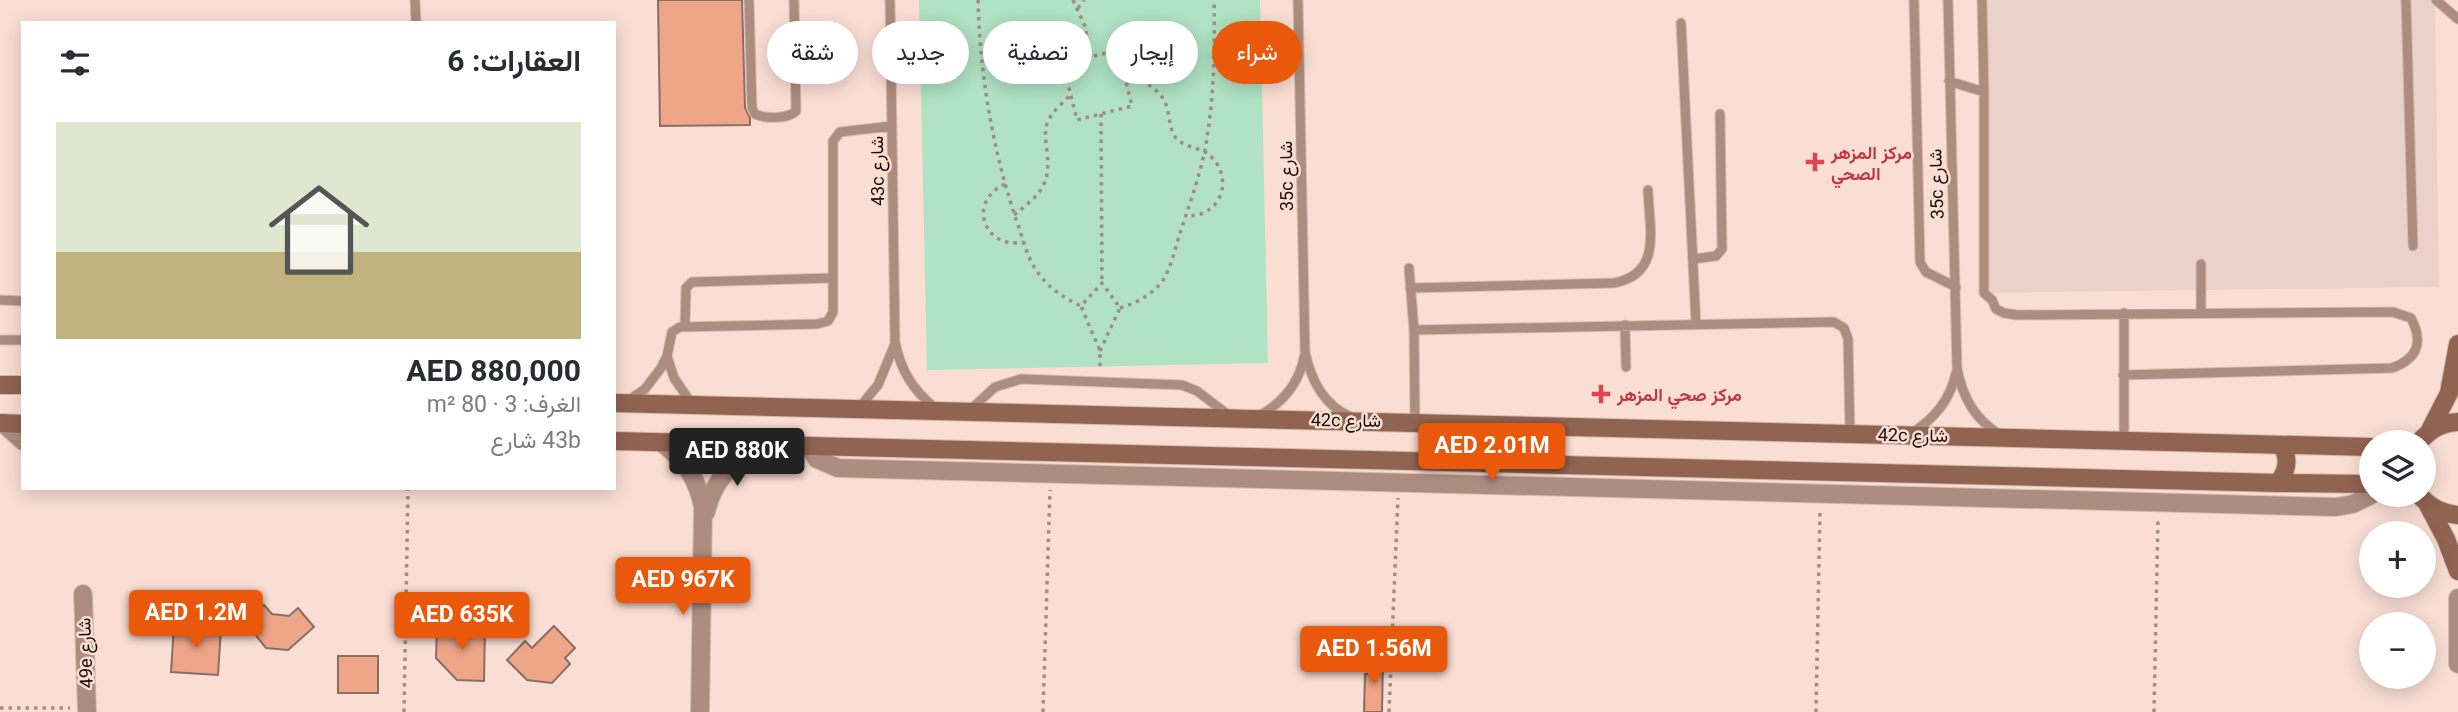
<!DOCTYPE html>
<html lang="ar">
<head>
<meta charset="utf-8">
<style>
  :root { --surface:#fff; --page:#f2f2f3; --text:#2b2b33; --muted:#7c7c81; --line:#e1e1e2; --accent:#ea580c }
  body { margin:0; font-family:Roboto,Vazirmatn,sans-serif; background:var(--page); color:var(--text); direction:rtl; height:100vh; display:flex; flex-direction:column; font-size:26px; white-space:nowrap }
  * { box-sizing:border-box; margin:0 }
  p { font-size:23px; color:var(--muted) }
  .icon { flex:none; width:38px; height:38px; fill:none; stroke:currentColor; stroke-width:2; stroke-linecap:round; stroke-linejoin:round }
  .map { position:relative; flex:1; overflow:hidden; direction:ltr }
  .panel { position:absolute; left:21px; top:21px; width:595px; height:469px; display:flex; flex-direction:column; background:var(--surface); border-radius:0px; box-shadow:0 4px 18px #0003; direction:rtl }
  .panel>* { flex:none }
  .banner { position:absolute; left:637px; top:21px; width:665px; height:63px; direction:rtl; display:flex; gap:14px }
  .controls { position:absolute; left:2359px; top:430px; display:grid; gap:14px }
  .controls a { display:grid; place-items:center; width:77px; height:77px; border-radius:50%; background:var(--surface); box-shadow:0 4px 18px #0003; font-size:35px }
  .price { position:absolute; translate:-50% -60px; padding:0 16px; border-radius:7px; background:var(--accent); color:#fff; font-size:23px; line-height:46px; filter:drop-shadow(0 2px 4px #0008) }
  .price::after { content:''; position:absolute; left:50%; top:42px; width:21px; height:16px; margin-left:-10px; background:inherit; clip-path:polygon(0 0,100% 0,50% 100%) }
  .price.current { background:#222; color:#fff }
  ul { padding:0; list-style:none }
  li { display:grid; align-content:center; gap:14px; height:371px; padding:0 35px }
  li+li { border-top:2px solid var(--line) }
  li span { display:grid; place-items:center; height:217px; border-radius:0px; color:#555 }
  li>.icon { margin-inline-start:auto }
  span .icon { width:126px; height:126px; fill:#fffc; stroke-width:1 }
  li b { font-size:30px }
  h2 { display:flex; justify-content:space-between; align-items:center; height:84px; padding:0 35px; font-size:30px }
  .tag { padding:0 24px; border-radius:32px; background:var(--surface); box-shadow:0 4px 18px #0003; font-size:24px; line-height:63px }
  .tag.current { background:var(--accent); color:#fff }
  .map>svg:first-child { display:block }
  .education { fill:#ead1c9 }
  .green { fill:#b0e2c3 }
  .building { fill:#efa688; stroke:#886f66; stroke-width:2 }
  .lines { fill:none; stroke-linecap:round; stroke-linejoin:round }
  .lane-casing { stroke:#d6bdb3; stroke-width:11 }
  .street-casing { stroke:#d6bdb3; stroke-width:20 }
  .secondary-casing { stroke:#d6bdb3; stroke-width:20 }
  .path { stroke:#a28d85; stroke-width:3.5; stroke-dasharray:3.5 5; stroke-linecap:butt }
  .lane { stroke:#ae8d81; stroke-width:9 }
  .street { stroke:#ae8d81; stroke-width:18 }
  .secondary { stroke:#916351; stroke-width:18 }
  .health-dot { fill:#e0444e; stroke:#faded3; stroke-width:2.5 }
  .labels { text-anchor:middle; dominant-baseline:central; stroke-width:5; stroke-linejoin:round; paint-order:stroke }
  .health-label { font-size:18px; font-weight:bold; fill:#be3a42; stroke:#faded3; text-anchor:start }
  .street-label { font-size:18px; fill:#170e0a; stroke:#faded3 }
</style>
</head>
<body>
<div class="map">
<svg width="2458" height="712" viewBox="0 0 2458 712">
  <rect width="100%" height="100%" fill="#faded3"/>
  <!-- education -->
  <path class="education" d="M1980,0H2435L2439,287L1984,293Z"/>
  <!-- green -->
  <path class="green" d="M919,0H1260L1268,363L927,370Z"/>
  <!-- building -->
  <path class="building" d="M658,0H742L745,108L750,118V125L660,126Z
    M264,605L272,614L289,616L298,608L314,627L288,650L266,648L245,622Z
    M174,625L221,628L218,675L171,672Z
    M554,626L575,648L565,658L570,664L552,683L527,680L507,660L525,641L532,648Z
    M437,627L485,629L484,681L457,680L436,658Z
    M338,656H378V693H338Z
    M1369,658L1383,659L1382,712H1364L1365,674H1368Z"/>
  <g class="lines">
    <defs>
      <path id="lane" d="M415,0L416,23
        M749,0L752,108L755,114C765,119 788,119 796,111L794,0
        M890,0L895,341C900,370 913,390 935,408
        M1298,0L1305,352C1311,380 1323,405 1351,417
        M1914,0L1920,262L1926,272L1956,287
        M1948,0L1957,368C1962,396 1974,419 1999,434
        M1982,0L1984,92V293L1992,300L1996,309L2004,313L2017,315L2393,312L2411,318C2424,343 2417,359 2392,368L2123,375
        M2406,0L2413,246
        M2436,0L2458,19
        M1681,23L1696,324
        M1949,81L1984,92
        M1693,259L1716,256L1722,249L1720,114
        M1409,268L1414,330L1415,422
        M1410,288L1614,283C1663,274 1649,228 1648,190
        M0,300L23,301
        M2124,313V440
        M2201,313V264
        M1625,325L1626,367
        M685,326L686,288L692,282L833,278
        M1414,330L1834,322L1844,328L1848,339L1850,433
        M0,340H23
        M667,356L674,378L692,404
        M629,400L645,389L661,368L667,356L672,332L680,327L817,324L828,321L833,312V141L840,132L892,126
        M858,409L878,385L894,346
        M969,411L995,387L1021,379L1182,385L1197,391L1231,417
        M1259,416C1282,403 1299,384 1304,357
        M1912,433C1935,418 1950,400 1956,373"/>
      <path id="street" d="M3,423L23,441
        M662,443C685,460 697,478 703,507L700,712
        M809,446L817,459L838,468L2336,507L2353,504L2371,495
        M706,512C712,482 733,461 758,445
        M83,594L87,712
        M2458,598V664"/>
      <path id="secondary" d="M0,385H23
        M614,403L2371,447
        M0,423L23,424
        M2430,430L2449,393L2458,344
        M614,441L2278,483L2371,484
        M2418,443C2430,430 2440,423 2458,422
        M2278,483C2287,471 2290,460 2282,446
        M2419,495C2431,508 2441,513 2458,515
        M2428,505L2446,539L2458,571"/>
    </defs>
    <!-- lane casing -->
    <use href="#lane" class="lane-casing"/>
    <!-- street casing -->
    <use href="#street" class="street-casing"/>
    <!-- secondary casing -->
    <use href="#secondary" class="secondary-casing"/>
    <!-- path -->
    <path class="path" d="M978,0C980,76 993,153 1018,225C1024,242 1028,260 1039,274C1050,289 1064,298 1081,306
      M1073,0L1085,26L1091,57
      M1078,8L1084,0
      M1118,50L1132,106L1077,120L1063,64Z
      M1124,77C1145,80 1164,90 1168,112C1170,121 1170,130 1176,138C1183,146 1195,147 1205,152C1221,162 1228,183 1218,200C1211,212 1199,216 1186,216
      M1101,114L1102,283
      M1005,184C967,201 983,250 1024,242
      M1014,215C1040,194 1051,186 1047,151C1046,142 1044,133 1047,124C1051,112 1063,103 1071,94
      M1120,308C1136,303 1150,296 1161,283C1171,269 1175,249 1180,233C1189,206 1199,178 1205,150C1214,101 1215,50 1214,0
      M1100,351L1120,308L1102,283L1081,306L1100,351V369
      M0,708H70
      M404,712L408,488
      M1043,712L1050,490
      M1389,712L1398,498
      M1816,712L1820,511
      M2154,712L2158,518"/>
    <!-- lane -->
    <use href="#lane" class="lane"/>
    <!-- street -->
    <use href="#street" class="street"/>
    <!-- secondary -->
    <use href="#secondary" class="secondary"/>
  </g>
  <!-- markers -->
  <g class="health-dot">
    <path d="M1811.5 151.5h7v7h7v7h-7v7h-7v-7h-7v-7h7z"/>
    <path d="M1597.5 383.5h7v7h7v7h-7v7h-7v-7h-7v-7h7z"/>
  </g>
  <g class="labels">
    <!-- health labels -->
    <g class="health-label">
      <text x="1831" y="152">مركز المزهر<tspan x="1831" dy="21">الصحي</tspan></text>
      <text x="1617" y="394">مركز صحي المزهر</text>
    </g>
    <!-- street labels -->
    <g class="street-label">
      <text transform="translate(877 171) rotate(-91)">43c شارع</text>
      <text transform="translate(1286 176) rotate(-91)">35c شارع</text>
      <text transform="translate(1936 184) rotate(-92)">35c شارع</text>
      <text transform="translate(1346 420) rotate(1)">42c شارع</text>
      <text transform="translate(1913 435) rotate(1)">42c شارع</text>
      <text transform="translate(85 653) rotate(-92)">49e شارع</text>
    </g>
  </g>
</svg>
<div class="controls">
<a><svg class="icon" aria-label="layers" viewBox="0 0 24 24"><path d="M12 4l9 5-9 5-9-5zM3 14l9 5 9-5"/></svg></a>
<a>+</a>
<a>−</a>
</div>
<b class="price" style="left:1492px;top:483px">AED 2.01M</b>
<b class="price current" style="left:737px;top:488px">AED 880K</b>
<b class="price" style="left:683px;top:617px">AED 967K</b>
<b class="price" style="left:196px;top:650px">AED 1.2M</b>
<b class="price" style="left:462px;top:652px">AED 635K</b>
<b class="price" style="left:1374px;top:686px">AED 1.56M</b>
<div class="banner">
<a class="tag current">شراء</a>
<a class="tag">إيجار</a>
<a class="tag">تصفية</a>
<a class="tag">جديد</a>
<a class="tag">شقة</a>
</div>
<section class="panel">
<h2>العقارات: 6<svg class="icon" aria-label="filters" viewBox="0 0 24 24"><path d="M4 7h16M4 17h16"/><circle cx="9" cy="7" r="2"/><circle cx="15" cy="17" r="2"/></svg></h2>
<ul>
<li><span style="background:linear-gradient(#dfe7d0 60%,#c2b280 0)"><svg class="icon" aria-label="home" viewBox="0 0 24 24"><path d="M3 11l9-7 9 7M6 9v11h12V9"/></svg></span><div><b>AED 880,000</b><p>الغرف: 3 · 80 m²</p><p>43b شارع</p></div></li>
</ul>
</section>
</div>
</body>
</html>
